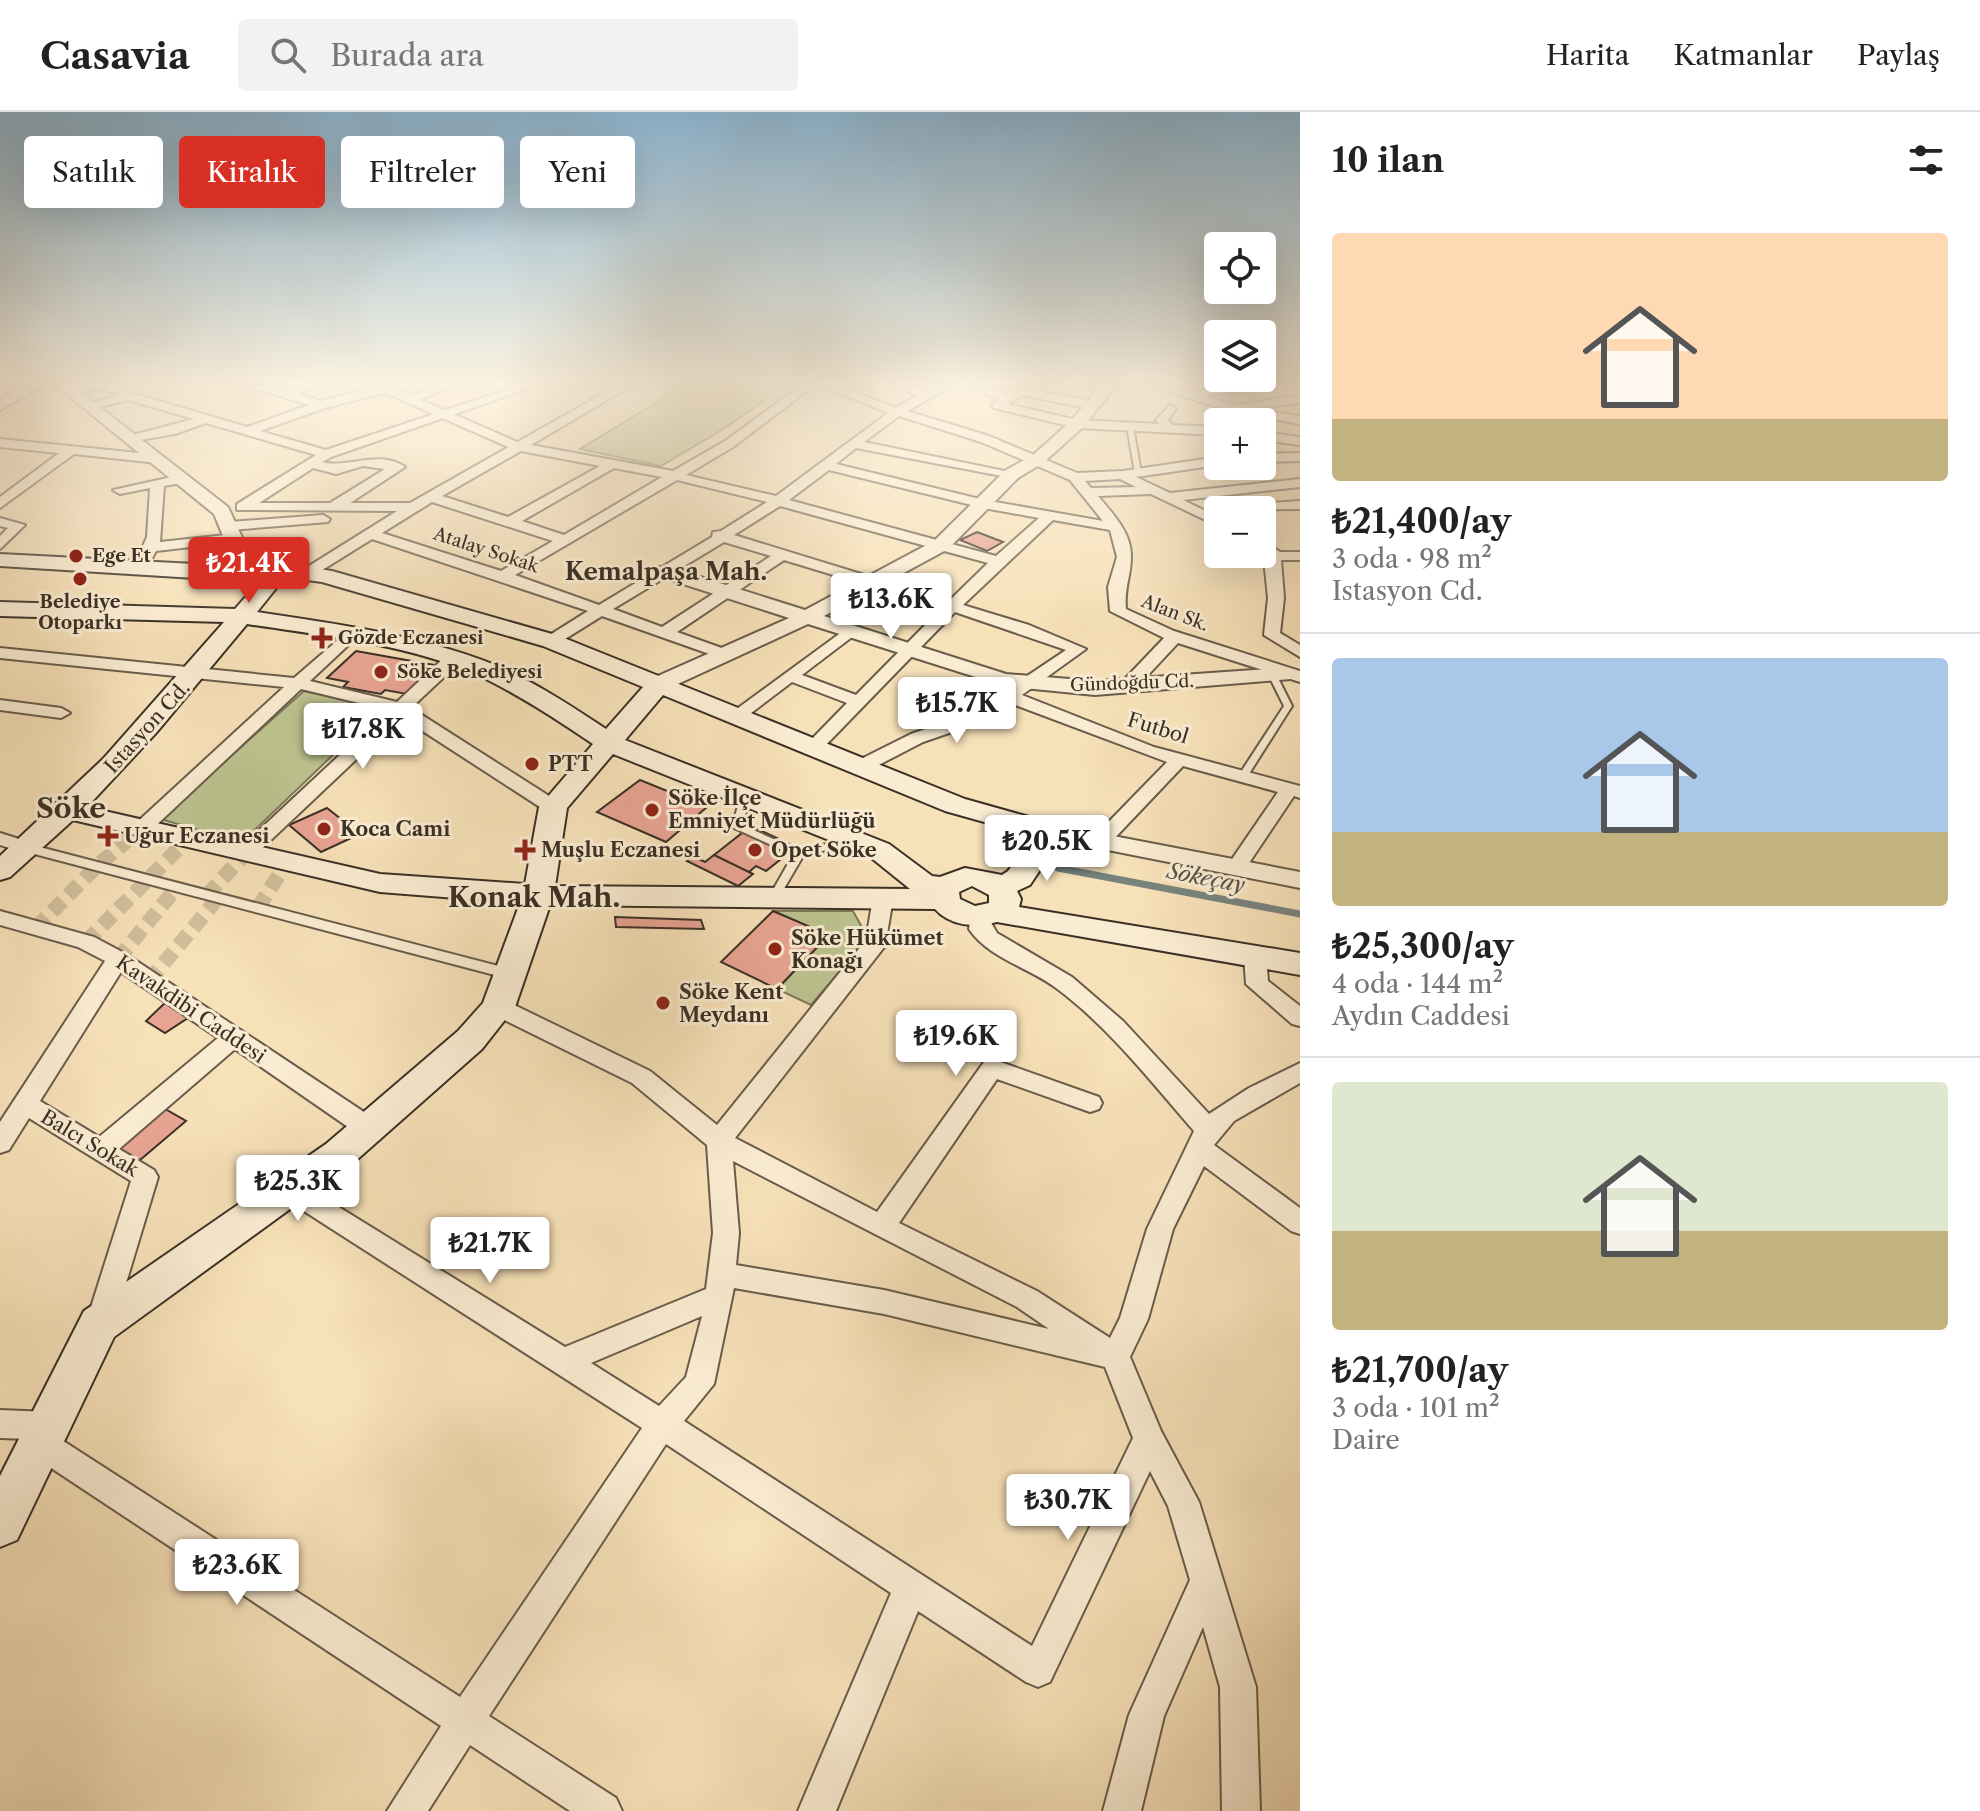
<!DOCTYPE html>
<html lang="tr">
<head>
<meta charset="utf-8">
<style>
  :root { --surface:#fff; --page:#f2f2f2; --text:#222; --muted:#767676; --line:#e0e0e0; --accent:#d93025 }
  body { margin:0; font-family:"Libre Caslon Text",serif; background:var(--page); color:var(--text); height:100vh; display:flex; flex-direction:column; font-size:30px; white-space:nowrap }
  * { box-sizing:border-box; margin:0 }
  p { font-size:26px; color:var(--muted) }
  .icon { flex:none; width:44px; height:44px; fill:none; stroke:currentColor; stroke-width:2; stroke-linecap:round; stroke-linejoin:round }
  .map { position:relative; flex:1; overflow:hidden }
  .sheet { display:flex; flex-direction:column; background:var(--surface); width:680px }
  .sheet>* { flex:none }
  .hud { position:absolute; left:24px; top:24px; width:760px; height:72px; display:flex; gap:16px }
  .controls { position:absolute; left:1204px; top:120px; display:grid; gap:16px }
  .controls a { display:grid; place-items:center; width:72px; height:72px; border-radius:8px; background:var(--surface); box-shadow:0 8px 32px #0002; font-size:40px }
  .price { position:absolute; translate:-50% -68px; padding:0 18px; border-radius:8px; background:#fff; color:#222; font-size:26px; line-height:52px; filter:drop-shadow(0 2px 4px #0008) }
  .price::after { content:''; position:absolute; left:50%; top:48px; width:24px; height:18px; margin-left:-12px; background:inherit; clip-path:polygon(0 0,100% 0,50% 100%) }
  .price.active { background:var(--accent); color:#fff }
  ul { padding:0; list-style:none }
  li { display:grid; align-content:center; gap:16px; height:424px; padding:0 32px }
  li+li { border-top:2px solid var(--line) }
  li span { display:grid; place-items:center; height:248px; border-radius:8px; color:#555 }
  li>.icon { margin-inline-start:auto }
  span .icon { width:144px; height:144px; fill:#fffc; stroke-width:1 }
  li b { font-size:34px }
  h2 { display:flex; justify-content:space-between; align-items:center; height:96px; padding:0 32px; font-size:34px }
  .chip { padding:0 28px; border-radius:8px; background:var(--surface); box-shadow:0 8px 32px #0002; font-size:28px; line-height:72px }
  .chip.active { background:var(--accent); color:#fff }
  header { display:flex; align-items:center; gap:48px; box-sizing:border-box; height:112px; padding:0 40px; background:var(--surface); border-bottom:2px solid var(--line) }
  header strong { font-size:38px }
  nav { display:flex; gap:44px; margin-inline-start:auto; font-size:28px }
  .search { width:560px; height:72px; background:var(--page); display:flex; align-items:center; gap:20px; box-sizing:border-box; padding:0 28px; border-radius:8px; color:var(--muted); font-size:30px }
  main { display:flex; flex:1; min-height:0 }
  .map>svg:first-child { display:block }
  .green { fill:#bcc38f; stroke:#7b7a5a; stroke-width:2 }
  .lines { fill:none; stroke-linecap:round; stroke-linejoin:round }
  .stream { stroke:#78837e; stroke-width:7 }
  .building { fill:#e8a493; stroke:#3a3026; stroke-width:2 }
  .pedestrian-tunnel { stroke:#d1be9c; stroke-width:15; stroke-dasharray:15 8; stroke-linecap:butt }
  .service-casing { stroke:#695c4b; stroke-width:4 }
  .pedestrian-casing { stroke:#695c4b; stroke-width:4 }
  .minor-casing { stroke:#695c4b; stroke-width:4 }
  .tertiary-casing { stroke:#695c4b; stroke-width:4 }
  .secondary-casing { stroke:#3a3026; stroke-width:4 }
  .service { fill:#faecd2; fill-rule:evenodd }
  .pedestrian { fill:#faecd2; fill-rule:evenodd }
  .minor { fill:#faecd2; fill-rule:evenodd }
  .tertiary { fill:#faecd2; fill-rule:evenodd }
  .secondary { fill:#faecd2; fill-rule:evenodd }
  .poi-dot { fill:#8f2418; stroke:#faecd2; stroke-width:3 }
  .labels { text-anchor:middle; dominant-baseline:central; stroke-width:6; stroke-linejoin:round; paint-order:stroke }
  .far-street-label { font-size:18px; fill:#3a3026; stroke:#faecd2 }
  .far-poi-label { font-size:18px; font-weight:bold; fill:#3a3026; stroke:#faecd2; text-anchor:start }
  .street-label { font-size:20px; fill:#3a3026; stroke:#faecd2 }
  .poi-label { font-size:20px; font-weight:bold; fill:#3a3026; stroke:#faecd2; text-anchor:start }
  .water-label { font-size:22px; font-style:italic; fill:#54534b; stroke:#faecd2 }
  .far-district-label { font-size:24px; font-weight:bold; fill:#3a3026; stroke:#faecd2 }
  .district-label { font-size:28px; font-weight:bold; fill:#3a3026; stroke:#faecd2 }
</style>
</head>
<body>
<header>
<strong>Casavia</strong>
<div class="search"><svg class="icon" aria-label="search" viewBox="0 0 24 24"><circle cx="10" cy="10" r="6"/><path d="M15 15l6 6"/></svg>Burada ara</div>
<nav><a>Harita</a><a>Katmanlar</a><a>Paylaş</a></nav>
</header>
<main>
<div class="map">
<svg width="1300" height="1699" viewBox="0 0 1300 1699">
  <rect width="100%" height="100%" fill="#f7e1b9"/>
  <filter id="stains"><feTurbulence type="fractalNoise" baseFrequency=".0025" numOctaves="4"/><feColorMatrix values="0 0 0 0 .2 0 0 0 0 .09 0 0 0 0 .02 0 0 0 .5 -.17"/></filter>
  <radialGradient id="worn" r=".72"><stop offset=".6" stop-color="#630" stop-opacity="0"/><stop offset="1" stop-color="#630" stop-opacity=".3"/></radialGradient>
  <!-- green -->
  <path class="green" d="M687,272H788L725,316L661,354L580,337Z
    M304,579L382,596L242,730L160,707Z
    M773,799H853L864,819L865,830L811,893L777,877L828,823Z"/>
  <g class="lines">
    <!-- stream -->
    <path class="stream" d="M1058,756L1300,802"/>
  </g>
  <!-- building -->
  <path class="building" d="M977,420L1003,430L987,439L960,428Z
    M356,539L434,553L407,582L385,578L381,582L343,575L348,570L327,566Z
    M640,668L707,695L666,730L597,700Z
    M327,696L360,722L321,740L289,713Z
    M751,714L796,735L766,759L756,754L749,760L714,743Z
    M714,743L749,760L753,762L738,774L687,749L693,744L705,750Z
    M773,799L829,823L777,877L721,850Z
    M615,805L701,808L704,817L616,815Z
    M168,888L191,904L165,921L146,909Z
    M160,994L186,1009L140,1048L113,1033Z"/>
  <g class="lines">
    <!-- pedestrian-tunnel -->
    <path class="pedestrian-tunnel" d="M207,783L245,742
      M258,796L287,750
      M36,816L97,754L141,717
      M86,830L187,728
      M118,847L177,775
      M149,869L218,786"/>
    <defs>
      <path id="service" d="M1130,312L1133,314L1141,361L1138,363L1135,361L1127,314Z
        M1273,561L1277,564L1292,594L1247,665H1241L1239,663L1284,594L1269,564Z
        M746,681L751,684L742,713L800,739L849,726L854,729L853,731L803,744L778,787H770L769,785L793,743L734,716L732,714L741,684Z"/>
      <path id="pedestrian" d="M28,732L510,857L518,862L510,867L23,739L21,736L23,733Z"/>
      <path id="minor" d="M29,272H46L0,298V288Z
        M81,272H115L132,281L247,315L309,293L250,275L249,272L284,278L308,272H326L297,282L321,289L386,272H400L388,280L325,296L260,319L326,338L524,272H541L331,345L322,350C348,357 379,337 405,355L350,391H410L620,272H634L531,333L673,359L725,329L803,272H816L733,335L686,363L776,384L888,301L818,272H834L896,296L917,283L891,272H908L926,278L941,272H956L907,299L989,324L1077,361L1123,359L1218,345V353L1136,365L1170,381L1300,367V375L1183,388L1218,405V414L1151,382L1098,384C1112,401 1132,421 1131,445C1131,464 1124,475 1126,497L1174,519L1300,559V570L1178,531L1135,577H1123V569L1164,526L1110,499L1108,475L1117,445L1110,418L1053,408L963,493L1029,513L1086,537L1022,583L1154,635L1300,674V686L1294,684L1243,760L1236,762L1226,756L1278,680L1183,654L1108,733H1094L1091,729L1094,725L1167,650L1010,591L984,609L923,630L869,658H855V650L911,622L972,601L1066,538L955,500L819,640H807V632L847,591L792,570L742,608L736,609L727,604L850,514L858,519L856,522L802,563L856,583L942,496L784,448L677,520L730,539V545H718L602,504L557,532H545V526L588,499L372,427L311,465H301V459L397,399L237,398V392L316,343L206,311L175,322L129,330V324L194,307L128,288L88,298V292L118,283C95,270 79,287 62,277ZM899,304L981,330L1070,368L1103,409L984,388L836,352L856,336L1012,366L1019,362L864,330ZM521,339L600,354L508,405L442,384ZM363,354L385,357L330,391H259L313,356L336,362ZM614,356L662,365L564,423L522,409ZM829,358L984,396L1039,406L996,444L789,388ZM1120,367L1136,375L1091,376L1085,369ZM677,368L767,390L721,419L713,420L712,425L599,493L515,463ZM432,390L553,429L501,459L382,421ZM780,394L988,451L949,489L734,423ZM724,430L771,444L662,515L613,497Z
        M444,272H462L412,290L402,287Z
        M967,272H982L1006,282L1020,275L1096,290L1098,293L1092,297L1022,283L1008,292L1077,308L1159,312L1156,308L1170,293L1176,297L1168,308L1173,313L1218,315V323L1077,316L994,296L992,293L998,287Z
        M1081,272L1112,275L1106,278Z
        M1143,272C1159,272 1173,278 1188,278C1217,278 1249,272 1279,272L1273,275L1203,283L1237,293L1300,283V291L1253,297L1300,304V312L1238,301Z
        M1262,320L1300,325V333L1262,328Z
        M0,327L158,343L164,347L158,351L74,342L0,396V385L59,341L0,335Z
        M1300,341V349L1262,350V342Z
        M181,363L186,364V370L164,374L160,430L235,422L242,426L235,430L156,439L145,459H135L133,456L147,425L150,376L120,382L113,378Z
        M1300,389V397L1219,398L1226,394Z
        M323,403L330,407L328,410L230,418L223,414L230,410Z
        M0,406L25,413L0,437V424L8,416L0,414Z
        M1262,428L1280,440H1300V448H1281L1284,486L1280,521L1300,533V545L1264,523L1268,486Z
        M352,516L358,518V524L310,569L397,590L448,542H460V550L411,596L560,691L563,695L560,699H546L401,605L252,746H238L235,742L238,738L388,598L301,577L148,721H134L131,717L134,713L284,575L0,546V536L294,566Z
        M0,588L61,596L70,601L61,606L0,598Z
        M0,721L35,732L38,736L28,742L0,733Z
        M883,779L893,786L885,834L735,1026L877,1100L984,950L992,947L1099,985L1102,991L1099,997L1090,1000L997,967L899,1111L1037,1179L1110,1226L1120,1206L1147,1117L1194,1019C1151,970 1109,915 1056,876C1030,856 988,846 969,817L971,800H985L997,821L1072,865L1123,909L1209,1002L1249,976L1300,951V971L1234,1009L1214,1033L1300,1096V1122L1291,1119L1204,1054L1173,1117L1148,1207L1130,1245L1161,1319L1199,1390L1256,1575L1260,1699H1222L1220,1575L1203,1515L1164,1604L1141,1699H1103L1129,1603L1190,1468L1168,1394L1150,1359L1050,1570L1038,1575L1026,1570L918,1499L836,1699H798L891,1481L666,1332L489,1604L616,1686L622,1699H570L470,1633L428,1699H387L441,1614L30,1342L26,1332L28,1327L0,1326V1298L49,1300L60,1304L64,1314L57,1325L460,1585L642,1316L282,1085L278,1078L282,1071L291,1068L300,1071L565,1235L706,1177L713,1121L707,1033L632,971L490,901L487,895L490,889H506L650,959L717,1013L866,828L873,786ZM733,1049L1017,1195L1049,1217L884,1178L736,1153L739,1121ZM734,1176L884,1202L1105,1255L1133,1326L1032,1534L684,1309L714,1272ZM702,1204L686,1265L659,1294L591,1251Z
        M0,799L94,825L126,842L379,1010L383,1017L379,1024L370,1027L361,1024L235,937L119,1037L154,1058L158,1065L114,1211L110,1220L100,1223L90,1220L86,1211L131,1069L29,1006L9,1038L0,1041V1010L105,849L78,835L0,813ZM121,860L218,926L99,1025L40,989Z
        M1255,837L1266,844L1268,869L1300,894V914L1292,912L1246,872L1244,844Z"/>
      <path id="tertiary" d="M54,272H70L228,395L257,458L254,462L247,464L237,458L214,402Z
        M365,272H384L529,335L515,338Z
        M1102,272H1117L1083,315L1044,350L1018,366L948,437L824,504L1006,562L1095,569L1283,556L1294,562L1291,567L1095,583L1004,574L808,512L667,577H651L648,572L651,567L789,506L655,463V455H669L805,498L934,429L1006,358L1032,344L1071,309Z
        M1051,712L1300,760V776L1042,725L1038,720Z"/>
      <path id="secondary" d="M0,442L195,452L280,451L332,459L559,524L965,687L1061,714L1065,720L1030,773L1017,779L1021,787L1019,795L1300,841V863L997,810C975,816 950,814 935,797L550,793L515,895L482,937L352,1052L114,1225L17,1428L0,1435V1364L84,1199L326,1032L458,919L483,891L520,791L380,780L73,708L10,765L0,768V744L103,647L224,510L0,504V490L235,497L263,465L195,466L0,454ZM285,465L322,470L543,534L643,575L606,617C571,594 535,570 495,553C420,523 337,512 257,500ZM247,512C325,524 410,532 482,565C521,584 557,608 593,632L539,695L525,772L380,762L87,695L156,621ZM663,583L945,699L1034,724L1008,759L1002,763L965,756L940,765L932,764L889,732L625,628ZM613,642L869,744L910,777L555,774L567,696ZM972,774L989,783V791L975,794L960,787L959,780Z"/>
    </defs>
    <!-- service casing -->
    <use href="#service" class="service-casing"/>
    <!-- pedestrian casing -->
    <use href="#pedestrian" class="pedestrian-casing"/>
    <!-- minor casing -->
    <use href="#minor" class="minor-casing"/>
    <!-- tertiary casing -->
    <use href="#tertiary" class="tertiary-casing"/>
    <!-- secondary casing -->
    <use href="#secondary" class="secondary-casing"/>
    <!-- service -->
    <use href="#service" class="service"/>
    <!-- pedestrian -->
    <use href="#pedestrian" class="pedestrian"/>
    <!-- minor -->
    <use href="#minor" class="minor"/>
    <!-- tertiary -->
    <use href="#tertiary" class="tertiary"/>
    <!-- secondary -->
    <use href="#secondary" class="secondary"/>
  </g>
  <!-- sky -->
  <linearGradient id="sky" x2="0" y2="1"><stop stop-color="#8bb7d5"/><stop offset="0.53" stop-color="#fbf2e0"/><stop offset="1" stop-color="#fbf2e0" stop-opacity="0"/></linearGradient>
  <rect width="1300" height="510" fill="url(#sky)"/>
  <!-- markers -->
  <g class="poi-dot">
    <circle cx="76" cy="444" r="8"/>
    <circle cx="80" cy="467" r="8"/>
    <path d="M318 514h8v8h8v8h-8v8h-8v-8h-8v-8h8z"/>
    <circle cx="381" cy="560" r="8"/>
    <circle cx="532" cy="652" r="8"/>
    <circle cx="652" cy="698" r="8"/>
    <circle cx="324" cy="717" r="8"/>
    <path d="M104 712h8v8h8v8h-8v8h-8v-8h-8v-8h8z"/>
    <path d="M521 726h8v8h8v8h-8v8h-8v-8h-8v-8h8z"/>
    <circle cx="755" cy="738" r="8"/>
    <circle cx="775" cy="837" r="8"/>
    <circle cx="663" cy="891" r="8"/>
  </g>
  <g class="labels">
    <!-- far-street labels -->
    <g class="far-street-label">
      <text transform="translate(486 438) rotate(18)">Atalay Sokak</text>
      <text transform="translate(1175 501) rotate(21)">Alan Sk.</text>
      <text transform="translate(1132 571) rotate(-2)">Gündoğdu Cd.</text>
    </g>
    <!-- far-poi labels -->
    <g class="far-poi-label">
      <text x="92" y="444">Ege Et</text>
      <text x="80" y="490" text-anchor="middle">Belediye<tspan x="80" dy="21">Otoparkı</tspan></text>
      <text x="338" y="526">Gözde Eczanesi</text>
      <text x="397" y="560">Söke Belediyesi</text>
    </g>
    <!-- street labels -->
    <g class="street-label">
      <text transform="translate(147 615) rotate(-48)">Istasyon Cd.</text>
      <text transform="translate(1158 616) rotate(17)">Futbol</text>
      <text transform="translate(191 897) rotate(34)">Kavakdibi Caddesi</text>
      <text transform="translate(90 1031) rotate(31)">Balcı Sokak</text>
    </g>
    <!-- poi labels -->
    <g class="poi-label">
      <text x="548" y="652">PTT</text>
      <text x="668" y="686">Söke İlçe<tspan x="668" dy="23">Emniyet Müdürlüğü</tspan></text>
      <text x="340" y="717">Koca Cami</text>
      <text x="124" y="724">Uğur Eczanesi</text>
      <text x="541" y="738">Muşlu Eczanesi</text>
      <text x="771" y="738">Opet Söke</text>
      <text x="791" y="826">Söke Hükümet<tspan x="791" dy="23">Konağı</tspan></text>
      <text x="679" y="880">Söke Kent<tspan x="679" dy="23">Meydanı</tspan></text>
    </g>
    <!-- water labels -->
    <g class="water-label">
      <text transform="translate(1206 766) rotate(11)">Sökeçay</text>
    </g>
    <!-- far-district labels -->
    <g class="far-district-label">
      <text x="666" y="459">Kemalpaşa Mah.</text>
    </g>
    <!-- district labels -->
    <g class="district-label">
      <text x="71" y="696">Söke</text>
      <text x="534" y="785">Konak Mah.</text>
    </g>
  </g>
  <rect width="100%" height="100%" filter="url(#stains)"/>
  <rect width="100%" height="100%" fill="url(#worn)"/>
</svg>
<div class="controls">
<a><svg class="icon" aria-label="locate" viewBox="0 0 24 24"><circle cx="12" cy="12" r="6"/><path d="M12 2v4M12 18v4M2 12h4M18 12h4"/></svg></a>
<a><svg class="icon" aria-label="layers" viewBox="0 0 24 24"><path d="M12 4l9 5-9 5-9-5zM3 14l9 5 9-5"/></svg></a>
<a>+</a>
<a>−</a>
</div>
<b class="price active" style="left:249px;top:493px">₺21.4K</b>
<b class="price" style="left:891px;top:529px">₺13.6K</b>
<b class="price" style="left:957px;top:633px">₺15.7K</b>
<b class="price" style="left:363px;top:659px">₺17.8K</b>
<b class="price" style="left:1047px;top:771px">₺20.5K</b>
<b class="price" style="left:956px;top:966px">₺19.6K</b>
<b class="price" style="left:298px;top:1111px">₺25.3K</b>
<b class="price" style="left:490px;top:1173px">₺21.7K</b>
<b class="price" style="left:1068px;top:1430px">₺30.7K</b>
<b class="price" style="left:237px;top:1495px">₺23.6K</b>
<div class="hud">
<a class="chip">Satılık</a>
<a class="chip active">Kiralık</a>
<a class="chip">Filtreler</a>
<a class="chip">Yeni</a>
</div>
</div>
<section class="sheet">
<h2>10 ilan<svg class="icon" aria-label="filters" viewBox="0 0 24 24"><path d="M4 7h16M4 17h16"/><circle cx="9" cy="7" r="2"/><circle cx="15" cy="17" r="2"/></svg></h2>
<ul>
<li><span style="background:linear-gradient(#ffd9b3 75%,#c2b280 0)"><svg class="icon" aria-label="home" viewBox="0 0 24 24"><path d="M3 11l9-7 9 7M6 9v11h12V9"/></svg></span><div><b>₺21,400/ay</b><p>3 oda · 98 m²</p><p>Istasyon Cd.</p></div></li>
<li><span style="background:linear-gradient(#a9c7e8 70%,#c2b280 0)"><svg class="icon" aria-label="home" viewBox="0 0 24 24"><path d="M3 11l9-7 9 7M6 9v11h12V9"/></svg></span><div><b>₺25,300/ay</b><p>4 oda · 144 m²</p><p>Aydın Caddesi</p></div></li>
<li><span style="background:linear-gradient(#dfe7d0 60%,#c2b280 0)"><svg class="icon" aria-label="home" viewBox="0 0 24 24"><path d="M3 11l9-7 9 7M6 9v11h12V9"/></svg></span><div><b>₺21,700/ay</b><p>3 oda · 101 m²</p><p>Daire</p></div></li>
</ul>
</section>
</main>
</body>
</html>
